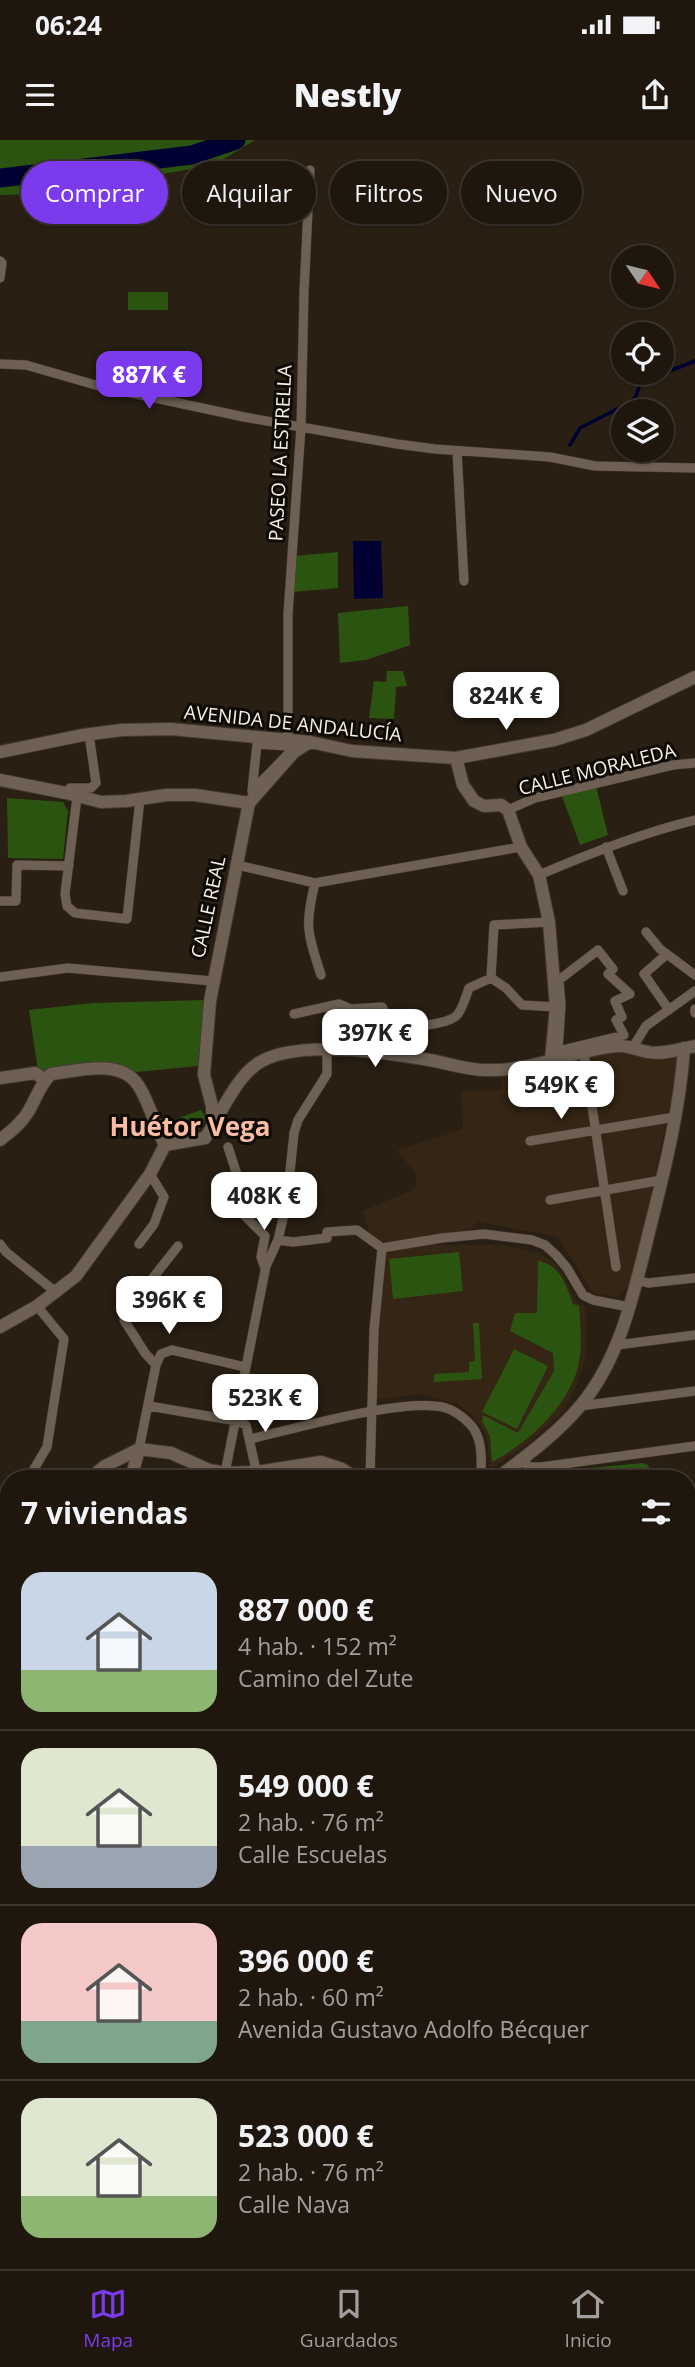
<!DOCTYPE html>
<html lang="es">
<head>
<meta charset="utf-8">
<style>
  :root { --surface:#1f170e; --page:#272017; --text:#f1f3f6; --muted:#a19f9e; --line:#3c362e; --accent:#7c3aed }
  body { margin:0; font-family:"Open Sans",sans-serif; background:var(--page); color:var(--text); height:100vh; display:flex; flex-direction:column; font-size:26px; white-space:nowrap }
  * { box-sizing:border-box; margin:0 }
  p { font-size:23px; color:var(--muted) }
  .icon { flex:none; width:38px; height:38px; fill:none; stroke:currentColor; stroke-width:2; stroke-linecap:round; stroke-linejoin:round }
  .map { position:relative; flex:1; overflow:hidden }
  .sheet { position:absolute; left:0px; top:1330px; width:696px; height:800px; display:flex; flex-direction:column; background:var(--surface); border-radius:28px 28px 0 0; box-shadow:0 2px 5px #0004,0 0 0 2px var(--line) }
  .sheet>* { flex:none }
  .guide { position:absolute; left:21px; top:21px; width:654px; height:63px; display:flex; gap:14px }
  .needle { width:46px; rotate:125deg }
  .buttons { position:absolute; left:611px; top:105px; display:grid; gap:14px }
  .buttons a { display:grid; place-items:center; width:63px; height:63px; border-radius:50%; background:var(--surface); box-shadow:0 2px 5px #0004,0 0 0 2px var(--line); font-size:35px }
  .price { position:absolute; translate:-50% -60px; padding:0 16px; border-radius:14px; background:#fff; color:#222; font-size:23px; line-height:46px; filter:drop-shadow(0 2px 4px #0008) }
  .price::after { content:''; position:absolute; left:50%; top:42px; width:21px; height:16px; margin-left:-10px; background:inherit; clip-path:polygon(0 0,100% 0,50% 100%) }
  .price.current { background:var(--accent); color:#fff }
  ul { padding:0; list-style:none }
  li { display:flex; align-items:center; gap:21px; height:175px; padding:0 21px }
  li+li { border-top:2px solid var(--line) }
  li span { display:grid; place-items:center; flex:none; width:196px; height:140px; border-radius:21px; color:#555 }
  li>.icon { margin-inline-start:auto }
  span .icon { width:84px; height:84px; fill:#fffc; stroke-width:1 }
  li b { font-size:30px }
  h2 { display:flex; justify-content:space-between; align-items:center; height:84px; padding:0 21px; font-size:30px }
  .chip { padding:0 24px; border-radius:32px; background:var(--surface); box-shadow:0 2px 5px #0004,0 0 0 2px var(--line); font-size:24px; line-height:63px }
  .chip.current { background:var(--accent); color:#fff }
  .status { display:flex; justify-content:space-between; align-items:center; height:49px; padding:0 35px; background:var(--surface); direction:ltr }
  .status svg { height:19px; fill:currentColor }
  header { display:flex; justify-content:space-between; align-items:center; height:91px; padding:0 21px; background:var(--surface); font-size:32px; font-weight:800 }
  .tab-bar { display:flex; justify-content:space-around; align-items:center; height:98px; border-top:2px solid var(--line); background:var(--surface); font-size:19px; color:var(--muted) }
  .tab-bar a { display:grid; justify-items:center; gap:4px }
  .tab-bar .current { color:var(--accent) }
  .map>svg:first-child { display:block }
  .built { fill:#342514 }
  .green { fill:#2c5411 }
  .water { fill:#003 }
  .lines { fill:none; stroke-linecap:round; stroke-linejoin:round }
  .stream { stroke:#003; stroke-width:3.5 }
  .river { stroke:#003; stroke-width:19 }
  .street-tunnel { stroke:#483e33; stroke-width:9; stroke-dasharray:9 4.5; stroke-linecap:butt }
  .street-casing { stroke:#453b34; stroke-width:10 }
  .secondary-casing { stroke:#453b34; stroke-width:14 }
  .street { stroke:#6e6154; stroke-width:9 }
  .secondary { stroke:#6e6154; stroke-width:12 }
  .labels { text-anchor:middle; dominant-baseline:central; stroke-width:6; stroke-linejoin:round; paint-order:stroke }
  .street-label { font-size:19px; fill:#f8f0e9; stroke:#0e0a05 }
  .district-label { font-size:26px; font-weight:bold; fill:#fabca2; stroke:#0e0a05 }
</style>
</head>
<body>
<div class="status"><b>06:24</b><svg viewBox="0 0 49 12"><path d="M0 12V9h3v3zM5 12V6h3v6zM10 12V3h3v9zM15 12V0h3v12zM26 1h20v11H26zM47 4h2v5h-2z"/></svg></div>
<header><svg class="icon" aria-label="menu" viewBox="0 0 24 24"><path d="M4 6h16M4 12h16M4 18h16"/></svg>Nestly<svg class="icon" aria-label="share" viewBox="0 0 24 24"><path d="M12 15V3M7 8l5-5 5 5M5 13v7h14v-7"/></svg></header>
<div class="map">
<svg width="695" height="2129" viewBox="0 0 695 2129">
  <rect width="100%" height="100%" fill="#291f13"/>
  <!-- built -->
  <path class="built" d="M610,910L673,915L679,922L640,1105L630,1144L616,1158L592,1152L558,1097L478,1082L469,1090L382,1103L371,1097L362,1071L411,1051L417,1044L415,1033L397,1010L463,989L461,951L502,950L500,936Z
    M425,1105H504L541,1114L553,1121L565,1137L575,1161L586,1167V1216L577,1244L564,1271L529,1303L494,1327H490L487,1298L481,1287L471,1274L457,1264L419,1254L375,1260L376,1206L386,1113Z"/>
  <!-- green -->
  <path class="green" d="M0,0H255L214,25L47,54L0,55Z
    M128,152H168V170H128Z
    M338,412V448L292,452L295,416Z
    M408,466L410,505L366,520L340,523L338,473Z
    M387,531H403L407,546L396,547L394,579L369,578L374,541L386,542Z
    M596,646L608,695L580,705L562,656Z
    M7,658L63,662L68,671L63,719L8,718Z
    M204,860L198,926L136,932L107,927L38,931L29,870L93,863Z
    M201,970L205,976L203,986L191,994L169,996L159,985Z
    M459,1112L463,1151L393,1159L389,1119Z
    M538,1121C560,1124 566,1145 573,1164L579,1166C580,1182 582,1199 580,1215C576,1260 530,1302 492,1322L490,1296L482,1282L483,1275L518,1293L554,1231L553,1213L510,1191L515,1173H537Z
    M473,1183H479L482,1239L434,1242V1234L469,1232V1222L475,1221Z
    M514,1209L548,1226L517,1289L482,1272Z
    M643,1323L648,1325L654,1339H571L568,1330Z
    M695,1747V1841L688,1842V1757Z
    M0,1796L9,1798V1871L0,1870Z
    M0,1887L9,1889V1955L0,1952Z"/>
  <!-- water -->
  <path class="water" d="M353,401H381L383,458L354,459Z"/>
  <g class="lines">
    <!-- stream -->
    <path class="stream" d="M570,305L580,288L627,264L635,258L641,242L695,221"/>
    <!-- river -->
    <path class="river" d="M0,38L192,15L236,0"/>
    <!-- street-tunnel -->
    <path class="street-tunnel" d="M394,907L395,893"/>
    <defs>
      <path id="street" d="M0,121L2,123L0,138
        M0,224L26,225L99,246L244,277L397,304L435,309L550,317L595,326L695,328
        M457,311L464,441
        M288,599V474L301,287L304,152L310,30
        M257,604L288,606L291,608V611L252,651Z
        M66,653L70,648H91L96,643L89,594
        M77,657L65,754L67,766L75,773L127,779L140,659
        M508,670L535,658L673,625L695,623
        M606,707L623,751
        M237,725L315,743L521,707
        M539,735C590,713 641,693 695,680
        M315,743C304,787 308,794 321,835
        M0,761H16L17,725L69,726
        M646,792L660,809L695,835
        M598,810L613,829L608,834L630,854L615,861L622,877L616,880L624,895L558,911L561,865L559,840Z
        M667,814L644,834L669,870
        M0,837L68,828L212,841
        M491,838L494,785L549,782
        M695,869V873
        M294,874L339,864L351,869L382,867L395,888C410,886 449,886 458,874C463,867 466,856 469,848L491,838L506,848L522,865L556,867
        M633,907L646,886L695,851
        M584,913L616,1127
        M530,1001L675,977
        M228,1007L239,1041L245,1076L265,1096L261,1117L265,1128
        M550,1060L662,1040
        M278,1100L293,1102L327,1098V1092L357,1090L382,1108L442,1098L484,1094L532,1100L545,1105L556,1115L567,1128L583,1155L593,1160L629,1167
        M0,1104L6,1112L57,1153
        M139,1104L154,1084L164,1057L150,1034
        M637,1140L648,1143L695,1138
        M617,1205L695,1195
        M156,1225L145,1213L124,1180L137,1158L178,1106
        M149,1266L237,1281L246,1285L258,1339
        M580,1266L695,1251
        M250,1299C294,1289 408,1256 446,1268C456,1271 470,1282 475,1291C483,1305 481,1323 481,1339
        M139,1309L156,1225L161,1214L172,1210L245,1227
        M522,1320L529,1327H541L695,1306
        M225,1333L266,1126L278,1100L287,1061L294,993L298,980L327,934V909
        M28,1339L47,1307L64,1199L37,1166
        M370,1339L374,1190L382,1108
        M0,1384L9,1370
        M0,1469L9,1471
        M688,1502L695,1500
        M688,1560L695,1558
        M0,1670L9,1673
        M0,1727L9,1726
        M0,1877L9,1878
        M688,1970L695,1967
        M688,2016L695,2013
        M688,2088L695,2086
        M35,2129L36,2121
        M159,2129L160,2121
        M184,2129L185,2121"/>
      <path id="secondary" d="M0,612L83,595L122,590L171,589L310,602L352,611L456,618L554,600L586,590L695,537
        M456,618L463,645L474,661L484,666L501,665L508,670L521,707L539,735L549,782L556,867L551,920
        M0,640L66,653L101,662L127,661L166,655H195L249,663
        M0,938L35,933L45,940
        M213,986L212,966L204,935L210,861L249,663L294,612L310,602
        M0,1000C10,992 21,984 28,972C36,959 40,944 51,934C78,931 120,918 138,945C149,961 155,987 165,1005
        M165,1005L205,998C220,976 235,939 257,924C292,899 382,912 424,919C444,922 466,930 486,930C531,932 574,910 617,906C629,905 637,910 648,912C662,915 681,909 695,906
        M0,1187L37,1166L76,1136L150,1034L165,1005
        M89,1339L105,1326L139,1309L171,1313L209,1330L225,1333L257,1332L321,1322L342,1329L358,1339
        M131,1339L139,1309
        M496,1339C525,1317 557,1294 581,1265C621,1217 634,1152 649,1092C664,1032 680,970 684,908
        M0,1397L9,1401
        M0,1568L9,1571
        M688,1639L695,1587
        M0,1766L9,1758
        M688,1853L695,1851
        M688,1929L695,1927
        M0,1963L9,1966
        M0,1984L9,1988
        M0,2066L9,2070
        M274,2121L302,2129
        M465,2121L468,2129
        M380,2129L383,2121
        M451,2129L454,2121"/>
    </defs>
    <!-- street casing -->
    <use href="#street" class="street-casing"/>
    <!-- secondary casing -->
    <use href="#secondary" class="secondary-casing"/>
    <!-- street -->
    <use href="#street" class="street"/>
    <!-- secondary -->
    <use href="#secondary" class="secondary"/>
  </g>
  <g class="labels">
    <!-- street labels -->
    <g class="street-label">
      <text transform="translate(280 313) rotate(-87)">PASEO LA ESTRELLA</text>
      <text transform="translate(293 583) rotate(6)">AVENIDA DE ANDALUCÍA</text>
      <text transform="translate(597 629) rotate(-14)">CALLE MORALEDA</text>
      <text transform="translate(208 767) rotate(-78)">CALLE REAL</text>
    </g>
    <!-- district labels -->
    <g class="district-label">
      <text x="190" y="986">Huétor Vega</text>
    </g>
  </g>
</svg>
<div class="buttons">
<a><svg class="needle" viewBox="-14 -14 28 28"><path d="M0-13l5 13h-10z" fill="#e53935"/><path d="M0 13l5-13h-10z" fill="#a19f9e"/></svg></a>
<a><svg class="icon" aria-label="locate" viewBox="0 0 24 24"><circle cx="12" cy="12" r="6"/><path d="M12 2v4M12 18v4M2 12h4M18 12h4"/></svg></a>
<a><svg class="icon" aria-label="layers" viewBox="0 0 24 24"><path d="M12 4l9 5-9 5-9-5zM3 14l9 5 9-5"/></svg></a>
</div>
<b class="price current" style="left:149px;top:271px">887K €</b>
<b class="price" style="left:506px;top:592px">824K €</b>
<b class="price" style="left:375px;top:929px">397K €</b>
<b class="price" style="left:561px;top:981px">549K €</b>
<b class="price" style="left:264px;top:1092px">408K €</b>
<b class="price" style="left:169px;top:1196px">396K €</b>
<b class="price" style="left:265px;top:1294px">523K €</b>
<div class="guide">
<a class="chip current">Comprar</a>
<a class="chip">Alquilar</a>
<a class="chip">Filtros</a>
<a class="chip">Nuevo</a>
</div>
<section class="sheet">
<h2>7 viviendas<svg class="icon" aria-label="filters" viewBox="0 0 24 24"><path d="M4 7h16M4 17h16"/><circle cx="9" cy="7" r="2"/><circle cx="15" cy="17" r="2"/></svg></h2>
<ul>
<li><span style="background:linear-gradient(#c9d6e8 70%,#8fb573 0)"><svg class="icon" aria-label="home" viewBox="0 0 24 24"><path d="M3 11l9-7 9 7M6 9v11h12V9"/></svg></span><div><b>887 000 €</b><p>4 hab. · 152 m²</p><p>Camino del Zute</p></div></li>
<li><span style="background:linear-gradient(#dfe7d0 70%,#9aa5b1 0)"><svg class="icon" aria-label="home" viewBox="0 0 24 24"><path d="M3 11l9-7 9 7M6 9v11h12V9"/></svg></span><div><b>549 000 €</b><p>2 hab. · 76 m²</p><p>Calle Escuelas</p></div></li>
<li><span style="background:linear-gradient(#f6c9c9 70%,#7fa58c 0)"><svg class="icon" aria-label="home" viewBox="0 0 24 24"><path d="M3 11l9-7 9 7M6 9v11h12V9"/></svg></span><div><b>396 000 €</b><p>2 hab. · 60 m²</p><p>Avenida Gustavo Adolfo Bécquer</p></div></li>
<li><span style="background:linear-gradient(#dfe7d0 70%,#8fb573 0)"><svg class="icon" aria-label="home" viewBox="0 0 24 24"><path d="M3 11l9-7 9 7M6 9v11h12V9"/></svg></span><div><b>523 000 €</b><p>2 hab. · 76 m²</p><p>Calle Nava</p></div></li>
</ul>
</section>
</div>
<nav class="tab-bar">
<a class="current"><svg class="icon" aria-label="map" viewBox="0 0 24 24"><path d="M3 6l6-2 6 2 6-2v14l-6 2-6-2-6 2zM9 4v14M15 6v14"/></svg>Mapa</a>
<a><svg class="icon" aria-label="saved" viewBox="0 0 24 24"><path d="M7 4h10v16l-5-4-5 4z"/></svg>Guardados</a>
<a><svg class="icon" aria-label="home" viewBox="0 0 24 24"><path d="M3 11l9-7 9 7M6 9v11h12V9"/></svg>Inicio</a>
</nav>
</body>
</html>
